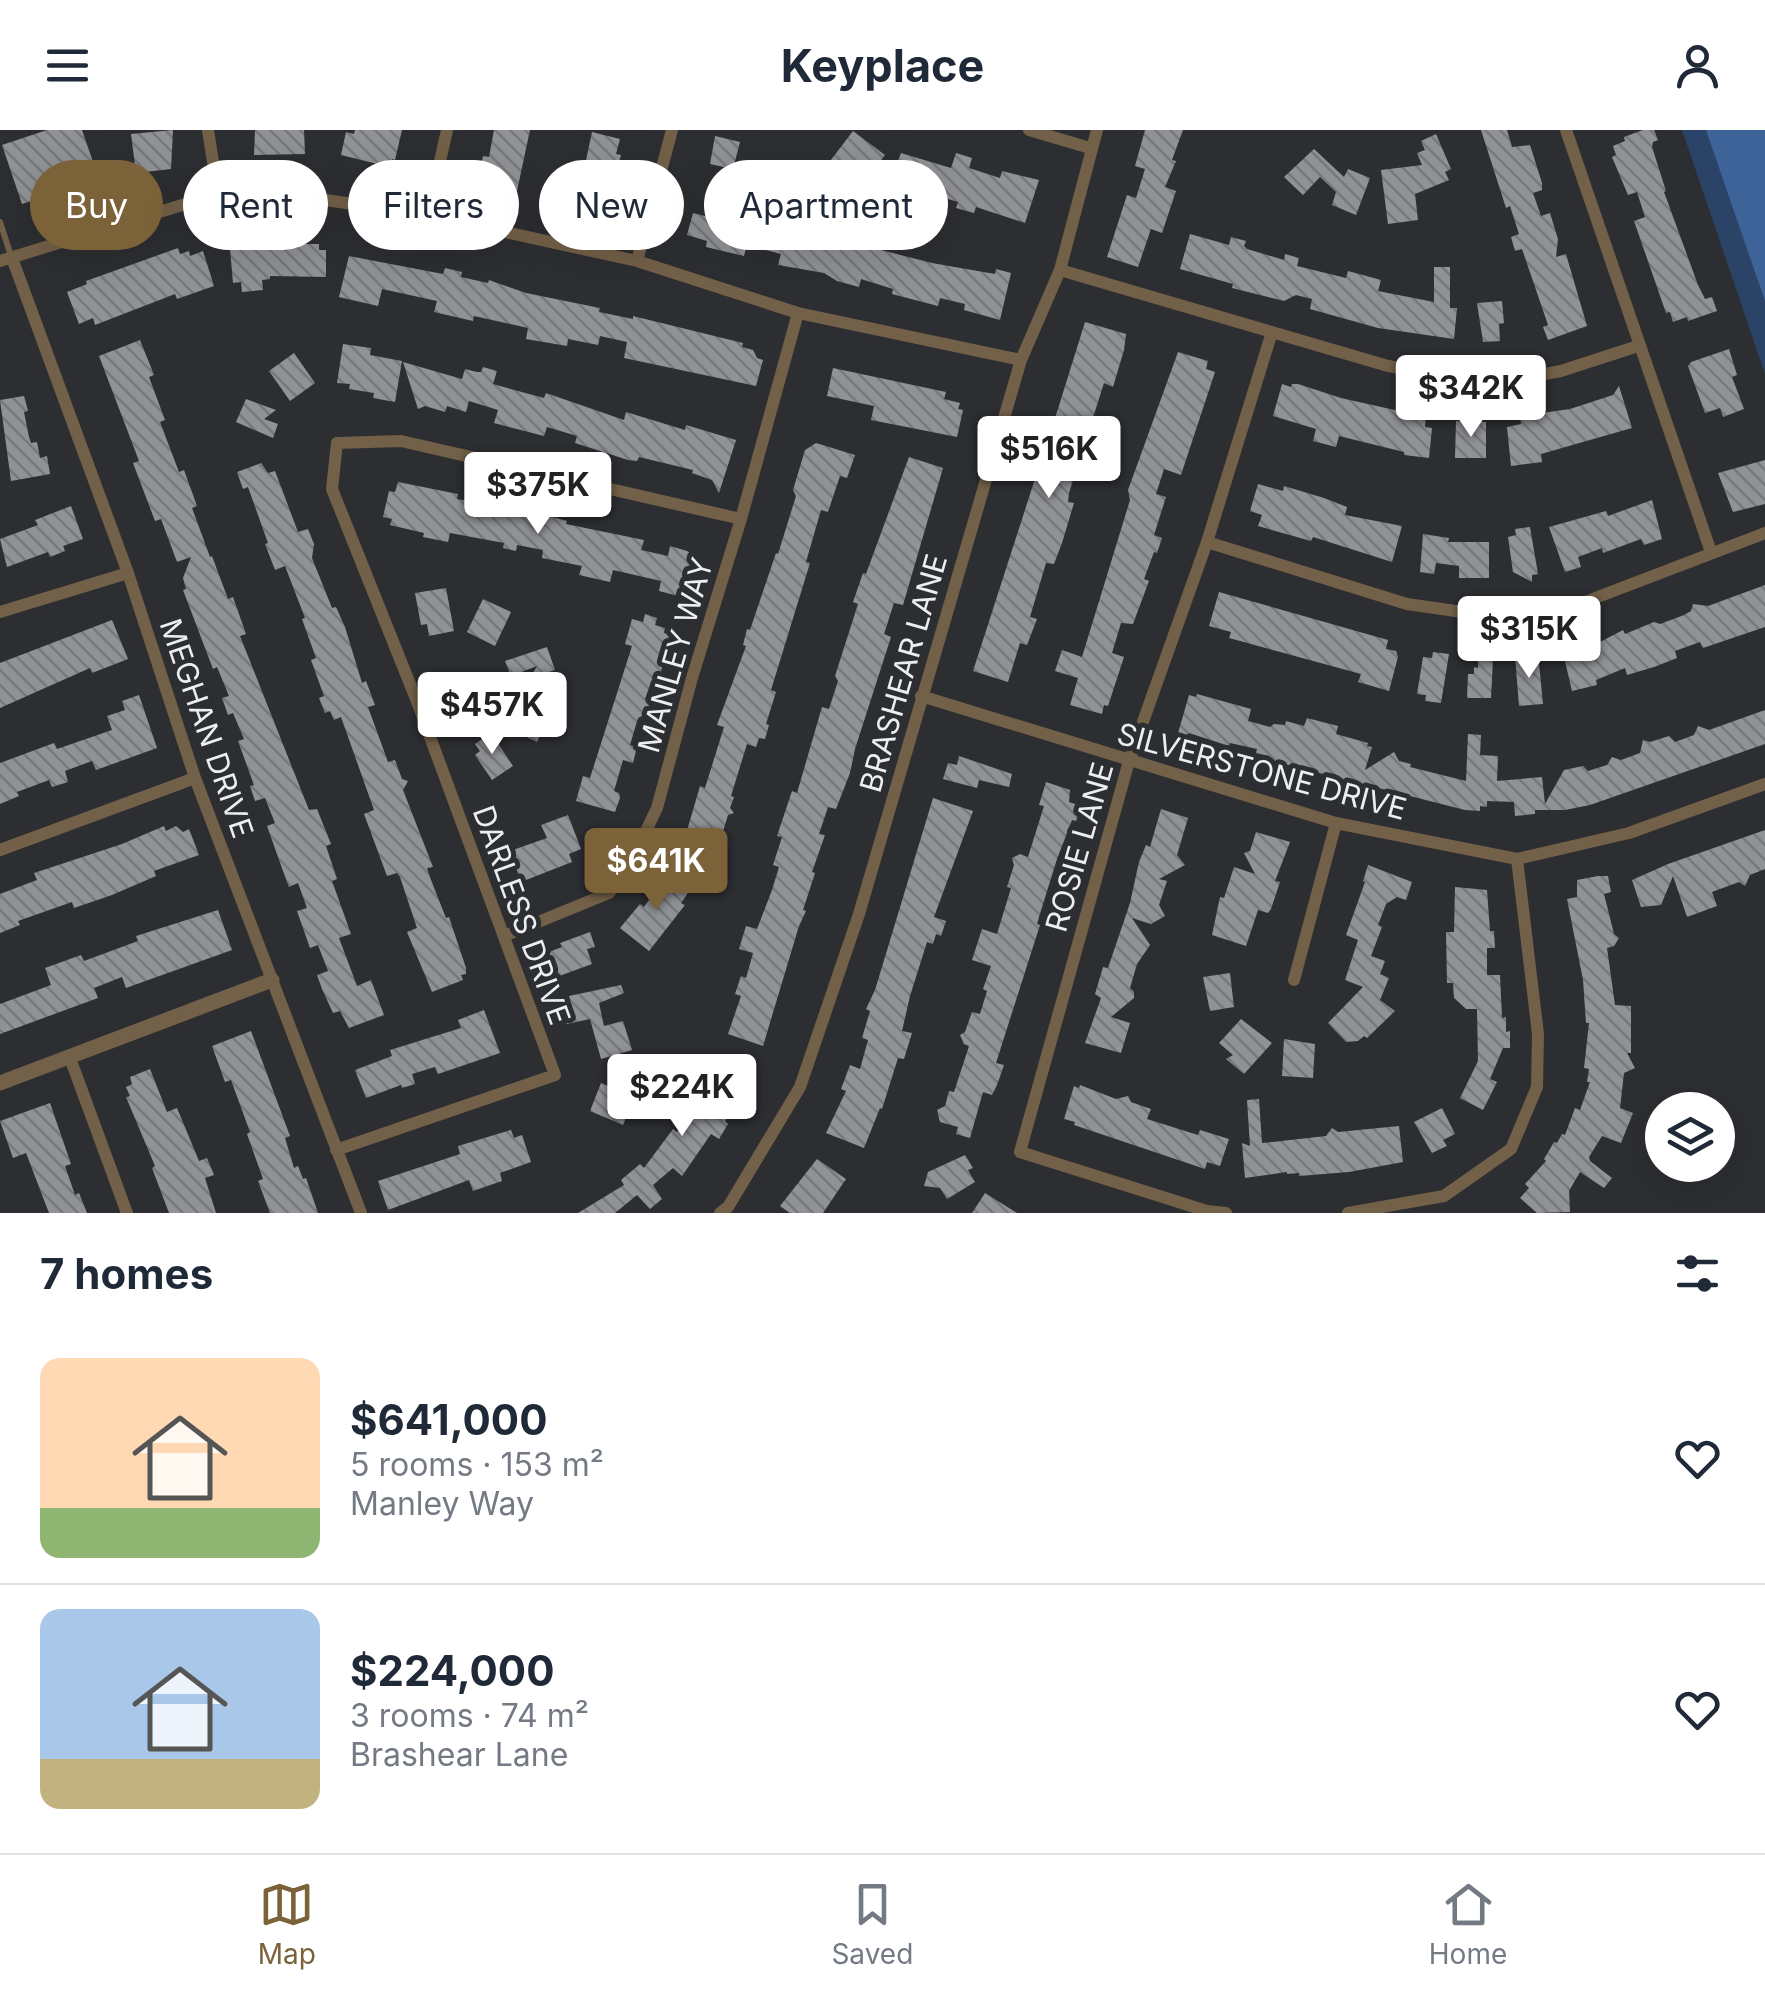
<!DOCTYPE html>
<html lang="en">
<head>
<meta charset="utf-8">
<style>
  :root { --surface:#fff; --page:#f2f2f3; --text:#1f2937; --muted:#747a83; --line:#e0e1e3; --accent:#7c6239 }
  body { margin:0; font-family:Inter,sans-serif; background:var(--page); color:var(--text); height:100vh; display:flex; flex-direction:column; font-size:38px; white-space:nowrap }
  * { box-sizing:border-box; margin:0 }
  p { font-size:32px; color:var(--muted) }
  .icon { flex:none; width:55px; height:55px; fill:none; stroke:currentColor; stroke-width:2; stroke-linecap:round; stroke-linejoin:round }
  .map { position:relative; height:1083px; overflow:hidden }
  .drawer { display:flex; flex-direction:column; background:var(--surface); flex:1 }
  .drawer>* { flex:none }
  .banner { position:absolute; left:30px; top:30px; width:1000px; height:90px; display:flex; gap:20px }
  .tools { position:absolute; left:1645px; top:962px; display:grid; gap:20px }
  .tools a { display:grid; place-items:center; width:90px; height:90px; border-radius:50%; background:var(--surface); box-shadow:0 10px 40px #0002; font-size:50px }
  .price { position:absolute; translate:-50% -85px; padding:0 22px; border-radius:10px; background:#fff; color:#222; font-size:32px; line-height:65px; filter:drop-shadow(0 2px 5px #0008) }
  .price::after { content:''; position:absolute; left:50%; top:60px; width:30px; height:22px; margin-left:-15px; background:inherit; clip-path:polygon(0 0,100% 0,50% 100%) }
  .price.on { background:var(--accent); color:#fff }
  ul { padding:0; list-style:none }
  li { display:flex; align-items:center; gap:30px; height:250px; padding:0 40px }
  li+li { border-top:2px solid var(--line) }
  li span { display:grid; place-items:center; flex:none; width:280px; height:200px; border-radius:20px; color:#555 }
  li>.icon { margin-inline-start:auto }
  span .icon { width:120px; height:120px; fill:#fffc; stroke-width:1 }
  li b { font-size:42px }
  h2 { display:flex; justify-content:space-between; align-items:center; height:120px; padding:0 40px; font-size:42px }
  .chip { padding:0 35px; border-radius:45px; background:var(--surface); box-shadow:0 10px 40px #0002; font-size:35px; line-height:90px }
  .chip.on { background:var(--accent); color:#fff }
  header { display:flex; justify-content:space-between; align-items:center; height:130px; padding:0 40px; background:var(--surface); font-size:45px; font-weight:700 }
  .dock { display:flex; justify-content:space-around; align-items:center; height:140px; border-top:2px solid var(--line); background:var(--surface); font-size:28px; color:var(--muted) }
  .dock a { display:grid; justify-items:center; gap:5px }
  .dock .on { color:var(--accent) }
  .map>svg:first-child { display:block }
  .green { fill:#2a4367 }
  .water { fill:#3e6399 }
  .building { fill:url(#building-back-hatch) }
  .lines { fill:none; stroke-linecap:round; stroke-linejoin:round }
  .service { stroke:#736048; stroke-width:6 }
  .minor { stroke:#736048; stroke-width:12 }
  .tertiary { stroke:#736048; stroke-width:15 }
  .labels { text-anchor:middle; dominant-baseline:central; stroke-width:10; stroke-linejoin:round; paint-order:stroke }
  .street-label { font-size:30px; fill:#eceef0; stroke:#2c2e31 }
</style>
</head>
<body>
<header><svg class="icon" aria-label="menu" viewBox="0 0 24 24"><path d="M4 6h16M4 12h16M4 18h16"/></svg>Keyplace<svg class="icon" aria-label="person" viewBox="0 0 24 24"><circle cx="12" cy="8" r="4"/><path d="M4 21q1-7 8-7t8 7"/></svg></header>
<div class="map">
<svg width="1765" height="1083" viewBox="0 0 1765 1083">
  <defs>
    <pattern id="building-back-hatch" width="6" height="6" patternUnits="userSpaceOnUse" patternTransform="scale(2.5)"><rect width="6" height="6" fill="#909296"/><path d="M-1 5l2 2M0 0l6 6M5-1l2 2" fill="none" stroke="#76787b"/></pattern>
  </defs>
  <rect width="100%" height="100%" fill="#2c2e31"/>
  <!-- green -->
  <path class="green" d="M1682,0H1765V244Z"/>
  <!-- water -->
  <path class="water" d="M1706,0H1765V171Z"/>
  <!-- building -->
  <path class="building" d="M47,0H82L94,35L42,52L47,66L22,74L2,15Z
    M173,0L171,39L136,43L131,4Z
    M255,0H304L305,24L254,25Z
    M355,0H402L395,30L392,29L390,37L341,25L346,2L354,4Z
    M494,0H530L517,61L484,55L486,44L480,43L483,26L489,27Z
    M1145,0H1183L1172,30L1176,31L1165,57L1176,61L1162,103L1151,99L1138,137L1107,127L1127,65L1136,68L1145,39L1135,36Z
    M1481,0H1507L1512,17L1530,15L1542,53V60L1533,63L1541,86L1550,83L1558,109L1556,127L1566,124L1587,196L1548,210L1543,197L1548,195L1522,119L1515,121L1511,107L1519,104L1510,76L1506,78Z
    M1643,0H1654L1658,10L1653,12L1652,17L1666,61L1664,62L1698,155L1705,169L1712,167L1717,181L1688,191L1687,187L1673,192L1670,182L1666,183L1634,91L1645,87L1637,62L1628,65L1612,27L1616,25L1613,16L1625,11L1624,7Z
    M853,1L885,25L856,63L844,54L839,60L825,49L830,44L824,39Z
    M592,2L620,9L616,24L621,25L616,43L611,42L602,92L574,87Z
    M1436,4L1451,39L1445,42L1449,50L1415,64L1418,90L1388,94L1381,40L1422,35L1417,23L1425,20L1421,11Z
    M715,6L740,12L733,39L710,34Z
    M1314,19L1344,47L1348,39L1370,48L1356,85L1332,75L1336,62L1320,47L1303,65L1284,47Z
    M901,23L951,38L956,23L972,28L969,38L1000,48L1002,41L1039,50L1025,93L976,77L974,83L956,78L958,72L890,51Z
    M693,83L736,94L739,85L832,109L834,104L871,113L869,117L932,133L995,144L996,139L1011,143L1000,190L964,180L965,174L940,168L938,176L892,164L893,159L861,149L859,157L837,151L824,143L778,135L781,124L747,115L744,126L706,117L707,111L687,105Z
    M1190,104L1229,115L1231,107L1246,111L1244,116L1247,119L1284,130L1285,124L1299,128L1297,136L1346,148L1348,141L1381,150L1378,161L1434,172V137H1450V178H1457L1454,209L1378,198L1310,179L1312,169L1296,165L1284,171L1232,158L1233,154L1180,139Z
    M251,106V109L303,108L302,114H319V120H326V147L270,146V149L262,150L263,160L242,162L241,152L233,153L229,108Z
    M178,118L180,124L189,121L190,126L203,121L214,156L177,169L175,164L95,195L93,188L79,194L67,162L87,154L86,151Z
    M349,126L443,144L445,138L462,142L461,147L488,153L489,150L526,163L600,178L599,182L633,189V186L743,213L742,217L753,220L757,228L763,230L756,256L624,228L627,212L600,206L598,215L568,209L567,216L526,209L528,198L474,186L473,191L434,182L437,171L382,159L378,176L339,167Z
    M1502,171L1504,193L1499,194L1500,211L1483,212L1477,173Z
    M1085,192L1126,204L1124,220L1113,257L1104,253L1069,363L1068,372L1074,373L1062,413L1054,434L1046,433L1030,487L1037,489L1027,515L1020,513L1008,552L973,541L1043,324L1052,327L1058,309L1052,298Z
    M140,210L154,245L149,247L165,290L160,292L179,342L184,340L197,376L192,378L210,427L212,426L228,469L233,467L246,504L240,506L309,680L317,679L331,714L326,716L337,749L332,751L351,804L339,808L357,856L371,850L384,885L349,898L340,881L333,883L322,859L317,845L328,841L318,815L310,818L297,781L307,778L298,753L289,757L283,741L267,696L275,693L265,668L255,671L250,656L254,655L238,611L244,609L233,583L228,585L222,568L229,566L217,537L213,539L183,460L186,459L183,448L191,427L177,432L161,389L155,391L133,333L139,331L99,226Z
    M343,214L371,218L370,225L402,231L395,272L373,268L374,263L349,259L350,254L337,253Z
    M1729,219L1737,245L1732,247L1744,279L1723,287L1720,278L1705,283L1688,236L1691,232Z
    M1178,222L1208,231L1206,239L1215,242L1181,345L1164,339L1156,364L1166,367L1154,405L1162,408L1157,423L1154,422L1144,449L1149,451L1133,494L1121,493L1112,523L1124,527L1108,576L1104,575L1102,584L1070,575L1078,548L1055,541L1062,520L1082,527L1130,370L1128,360Z
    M294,223L315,253L290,271L269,241Z
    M403,232L462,249L465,239L477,242H481L483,237L497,241L493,254L518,261L544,268L546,263L624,290L626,282L685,300L686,295L736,310L719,363L712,350L692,343L693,340L639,327L637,331L628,330L575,313L577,306L547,297L544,306L494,293L498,280L469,271L466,282L447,276L445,282L425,276L418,279Z
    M833,238L946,262L944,269L960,273L958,279L963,280L957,307L871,290L874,276L827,266Z
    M1282,254L1291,257L1292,254H1298L1341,268L1426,287L1425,297L1432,298L1429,328L1404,325V322L1339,306L1336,317L1313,311L1316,299L1273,286Z
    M1619,256L1632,298L1541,324L1542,332L1511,336L1507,297L1521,294L1520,286L1570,279L1613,265Z
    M24,266L28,281L24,282L29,307L31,313L37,312L40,328L47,326L50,344L11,351L0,270Z
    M246,269L276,280L264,289L278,294L273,308L236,292Z
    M1456,291L1486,292V328H1455Z
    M816,313L855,325L847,348L840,346L828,382L821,380L806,432L810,433L771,560L776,562L766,594L769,595L765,609L759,608L756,617L747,614L731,666L734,667L730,678L734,683L728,685L715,728L694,722L697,715L684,711L700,656L705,658L724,597L717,595L746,516L743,515L747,499L750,500L776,423L778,424L796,366L793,360L805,320Z
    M909,327L943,338L903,475L894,473L884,504L891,507L855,619L850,643L836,679L828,677L819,704L825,705L812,742L815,743L803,780L806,781L799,796L763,916L728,904L741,866L735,864L741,846L746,848L753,823L739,819L746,796L757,799L772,760L779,737L773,735L782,707L777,706L792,661L797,663L822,577L829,579L838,551L835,546L858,474L853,472L863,443L866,444Z
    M1765,330V374L1733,382L1718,343Z
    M261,333L268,343L275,341L298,402L308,399L314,414L312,428L332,478L336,477L345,497L362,553L366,551L375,575L368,577L388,632L395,630L402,649L408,651L403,660L433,737L427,738L431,750L446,788L449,787L466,838V844L461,845L463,850L432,862L407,802L417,798L400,747L397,743L387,746L364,684L374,680L341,587L334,590L330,581L325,583L319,568L324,566L311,530L316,528L302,489L305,488L285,436L275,440L265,414L268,413L248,357L243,359L237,342Z
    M398,352L458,364L457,369L542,384L567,391L566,394L644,410L641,420L668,426L670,416L687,421L694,425L691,435L698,437L691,463L684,461L682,467L659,461L661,451L613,440L610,452L579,445L582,436L542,428L543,420L517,415L516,421L503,418L504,413L450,403L448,412L423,407L424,403L390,395L392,389L383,387L389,361L395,362Z
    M1258,354L1283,361L1284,356L1324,368L1347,377L1345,385L1402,396L1392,432L1313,407L1311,411L1258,396L1262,385L1250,381Z
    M1652,370L1662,409L1644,415L1641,409L1603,423L1602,418L1578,427L1581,437L1565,442L1549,397L1606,381L1608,386Z
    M71,376L83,409L63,416L65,421L50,427L48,422L7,437L0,409L38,395L35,390Z
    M1530,397L1538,444L1532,445V452L1513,442L1508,407L1516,405L1515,399Z
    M1423,404L1449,408L1448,412H1489V448H1459V436L1436,433L1434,444L1420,442Z
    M1765,455V497L1703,518L1700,512L1675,521L1677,528L1654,537L1627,545L1625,538L1596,550L1597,555L1572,561L1564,527L1572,518L1602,511L1623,500L1625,504L1654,492L1660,494L1684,485L1691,481L1693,474L1708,476Z
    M446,458L454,501L429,506L427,494L421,495L415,463Z
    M1219,462L1388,510L1386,519L1396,521L1398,527L1389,561L1358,552L1361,544L1229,508L1231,502L1209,496Z
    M483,469L511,482L495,516L467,502Z
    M645,484L657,488L655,495L665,498L664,503L668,504L669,510L658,554L651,552L645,569L650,577L648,583L638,588L630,615L637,617L633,633L623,630L614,661L619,663L620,668L615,682L576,671L583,646L590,648L632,516L625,514L632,489L643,492Z
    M112,490L128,529L92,543L90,538L0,578V533Z
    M547,517L555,540L530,548L537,536L511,546L505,531Z
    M1433,522L1449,524L1441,573L1425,571L1426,565L1417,564L1423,527L1432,528Z
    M1531,524V528L1539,533L1543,574L1519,576L1515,526Z
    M1478,528L1493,529L1491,568H1467L1468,544H1474V537L1478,538Z
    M1197,564L1251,579L1248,591L1270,597L1274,594L1285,595L1286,591L1304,596L1307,588L1338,596L1336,604L1368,613L1367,616L1372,617L1365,640L1394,622L1399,631L1411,634L1410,637L1466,651L1468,604L1481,605L1480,625L1498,626L1497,651L1542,647L1545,674L1564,640L1583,636L1588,641L1607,635L1612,627L1621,630L1640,623L1643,610L1650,612L1669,606L1675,612L1694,605L1698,596L1709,600L1765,580V614L1590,675L1565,680H1535V684L1515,686L1514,672L1487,671V677L1480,676V681L1465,680L1284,634L1268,629L1269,626L1256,623L1257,619L1230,613L1229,616L1189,603L1174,617L1189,565L1196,567Z
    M139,565L157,618L96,640L92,631L65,641L68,652L52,657L49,650L17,662L19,666L0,674V633L54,613L57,619L112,600L107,586L125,580L122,571Z
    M517,574L548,589L537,612L499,593L506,578L511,575L515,578Z
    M491,603L513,636L492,650L475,625L480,621L475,614Z
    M959,626L1012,644L1009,657L979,650L977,658L943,649L948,633L957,635Z
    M1046,652L1070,660L1069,672L1081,676L1076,691L1072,690L1057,729L1039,787L1037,794L1040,795L996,933L1004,935L997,955L992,965L983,962L970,1008L956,1004L958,997L940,992L937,980L945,976L949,961L954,962L969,916L964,914L960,905L965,902L972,882L980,884L987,861L983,859L991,836L972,830L982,799L997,804L1011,758L1007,757L1014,735L1012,728L1020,724L1028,727L1044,676L1039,675Z
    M933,668L973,681L934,787L946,791L941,806L936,804L933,814L927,812L910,866L902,901L912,903L904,929L898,928L882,979L880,978L864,1018L826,1003L846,961L841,959L850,935L860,939L868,910L862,908L870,881L866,879L875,860Z
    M1161,679L1188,688L1177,725L1185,735L1159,749L1167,751L1159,775L1165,786L1151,794L1132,788L1150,815L1137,834L1130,858L1134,862V868L1111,887L1130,893L1121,923L1085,913L1101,868L1095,864L1103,837L1108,838L1130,773L1139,732L1146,715L1150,717Z
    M568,685L581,719L569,724L572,732L521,752L510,721L547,708L541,695Z
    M164,696L166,701L176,696L183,702L189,699L199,725L154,741L156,746L112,765L74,778L72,772L18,791L20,795L0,803V764L37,750L34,743L122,714Z
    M1765,700V739L1750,745L1745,756L1739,752L1712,762L1717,776L1687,787L1673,746L1661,775L1641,777L1632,750L1668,734Z
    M1256,702L1290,712L1275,751L1280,752L1271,779L1268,783L1258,780L1246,816L1212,805L1220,767L1224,768L1234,737L1255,744L1244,723L1250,721Z
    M1368,735L1412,752L1406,770L1397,767L1386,774L1378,795L1382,797L1371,826L1385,831L1380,844L1389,848L1380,870L1395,881L1367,908L1364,906L1358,911L1346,912L1328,893L1363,857L1345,850L1358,810L1346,805L1365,752L1363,751Z
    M667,744L690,760L681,773L685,775L649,821L620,798L640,774L644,777Z
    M1598,746H1608L1611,762L1604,764L1614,804L1619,808L1614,816L1607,818L1615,875L1631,876V923H1627L1635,938L1624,943L1620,978L1633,983L1621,1013L1602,1006L1589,1027L1590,1031L1612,1048L1604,1058L1580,1042L1569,1061L1570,1082L1537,1083L1520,1068L1529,1058L1525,1054L1546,1031L1544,1029L1554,1012L1557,1013L1562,1004L1565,1005L1575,978L1580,980L1590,952H1587L1589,939L1584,938L1589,893H1586L1583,850L1567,769L1577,767V750Z
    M1455,757L1487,760L1490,801H1494L1495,818H1487V845H1500L1502,888L1506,887V902L1510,901V918H1503L1490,949L1497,952L1483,980L1460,968L1478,931L1477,879H1466L1454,868L1453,853H1447L1446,802H1454Z
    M218,780L232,820L126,858L122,847L94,858L98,868L0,904V874L51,855L45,838L81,825L84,831L138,811L136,806Z
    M590,802L595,817L587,819L592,834L554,848L549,822L562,817L560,813Z
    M1230,843L1234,877L1210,881L1203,847Z
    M621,855L624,863L599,873L604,896L623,891L632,920L601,929L590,889L567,894L563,879L572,877L569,866Z
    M484,880L500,923L438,944L435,937L412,944L415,954L402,958L401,955L366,968L355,940L392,926L390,920L461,898L458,890Z
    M1241,889L1272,913L1244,944L1226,929L1233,925L1219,913Z
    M251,901L290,1006L285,1008L294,1038L298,1036L303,1049L306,1048L318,1083H270L258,1051L263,1049L247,1004L250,1002L231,950L225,952L212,916Z
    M1284,909L1315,914L1313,948L1282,946Z
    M716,924L754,942L747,957L739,953L725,980L730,983L725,991L728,994L719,1009L711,1004L682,1046L673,1038L653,1055L662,1069L650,1079L637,1065L615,1083H578L624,1055L621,1050L640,1034L644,1038L673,999L677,1002L711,950L705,947Z
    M150,939L167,982L177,978L199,1031L207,1028L214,1045L205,1048L216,1083H169L152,1038L155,1036L126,967L130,966L126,957L132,954L130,947Z
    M601,953L642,970L636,983L629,980L623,995L590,981Z
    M1080,955L1116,969L1128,966L1131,972L1151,979L1147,989L1198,1005L1200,1000L1229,1009L1220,1036L1207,1032L1205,1039L1074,995L1075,992L1064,989L1074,956L1079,958Z
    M1259,969L1262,1013L1326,1006L1332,998L1338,1002L1399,996L1403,1032L1349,1042L1299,1046V1043L1287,1044V1042L1245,1048L1242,1013L1250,1016L1247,970Z
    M50,973L71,1034L65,1036L75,1065L79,1063L87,1083H49L26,1023L13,1028L0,991Z
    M1442,978L1455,1004L1443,1010L1447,1016L1432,1023L1414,992Z
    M511,1000L514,1008L522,1005L531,1032L500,1043L502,1051L473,1061L469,1050L388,1080L378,1051L460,1024L458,1016Z
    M965,1025L973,1038L968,1040L975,1052L947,1069L940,1058L924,1056L928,1042Z
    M817,1029L846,1049L823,1083H790L780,1076Z
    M985,1063L1017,1083H972Z"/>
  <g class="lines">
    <!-- service -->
    <path class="service" d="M0,92L11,126"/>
    <!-- minor -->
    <path class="minor" d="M208,0L218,64
      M1029,0L1090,18
      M1566,0L1711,422
      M428,85L447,0
      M12,128L128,443L195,648L361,1083
      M0,131L218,64L271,62L428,85L637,131L798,183L1021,230
      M637,131L672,0
      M1060,140L1388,236L1457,248L1507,251L1561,241L1638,216
      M1207,412L1407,474L1504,488L1582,473L1765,403
      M0,482L128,443
      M921,566L1336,693L1517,729L1629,703L1765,654
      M416,569L470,553
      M0,720L195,648
      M504,806L609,763L632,730L657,678L692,548L741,389L798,183
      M1294,850L1336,693
      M70,928L127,1083
      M336,1020L555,945L416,569L332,359L337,313L401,311L741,389
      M720,1083L728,1077L800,957L859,784L1021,230L1060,140L1097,0
      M1226,1083L1207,1081L1020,1022L1129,631L1207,412L1272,202
      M1348,1083L1444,1066L1511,1019L1537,957L1538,904L1517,729"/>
    <!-- tertiary -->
    <path class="tertiary" d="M0,953L272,850"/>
  </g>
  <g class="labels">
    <!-- street labels -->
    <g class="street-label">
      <text transform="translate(675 525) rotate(-74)">MANLEY WAY</text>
      <text transform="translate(903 543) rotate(-74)">BRASHEAR LANE</text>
      <text transform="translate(207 598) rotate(71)">MEGHAN DRIVE</text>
      <text transform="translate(1262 641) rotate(15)">SILVERSTONE DRIVE</text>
      <text transform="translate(1079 717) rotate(-74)">ROSIE LANE</text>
      <text transform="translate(522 785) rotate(70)">DARLESS DRIVE</text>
    </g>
  </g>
</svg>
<div class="tools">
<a><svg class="icon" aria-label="layers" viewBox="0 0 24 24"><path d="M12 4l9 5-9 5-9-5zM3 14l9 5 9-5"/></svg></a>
</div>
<b class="price" style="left:1471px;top:310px">$342K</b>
<b class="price" style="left:1049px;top:371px">$516K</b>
<b class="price" style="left:538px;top:407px">$375K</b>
<b class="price" style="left:1529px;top:551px">$315K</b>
<b class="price" style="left:492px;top:627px">$457K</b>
<b class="price on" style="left:656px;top:783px">$641K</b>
<b class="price" style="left:682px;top:1009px">$224K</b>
<div class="banner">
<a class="chip on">Buy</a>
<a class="chip">Rent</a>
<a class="chip">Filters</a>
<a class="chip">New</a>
<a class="chip">Apartment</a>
</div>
</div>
<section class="drawer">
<h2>7 homes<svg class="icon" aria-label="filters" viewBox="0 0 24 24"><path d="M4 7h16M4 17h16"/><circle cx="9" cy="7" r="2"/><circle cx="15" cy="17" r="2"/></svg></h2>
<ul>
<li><span style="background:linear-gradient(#ffd9b3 75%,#8fb573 0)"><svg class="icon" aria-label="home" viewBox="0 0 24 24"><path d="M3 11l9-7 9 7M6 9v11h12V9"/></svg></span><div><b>$641,000</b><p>5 rooms · 153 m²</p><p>Manley Way</p></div><svg class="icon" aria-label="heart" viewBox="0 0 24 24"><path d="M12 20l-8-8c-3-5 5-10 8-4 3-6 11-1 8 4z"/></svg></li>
<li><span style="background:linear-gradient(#a9c7e8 75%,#c2b280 0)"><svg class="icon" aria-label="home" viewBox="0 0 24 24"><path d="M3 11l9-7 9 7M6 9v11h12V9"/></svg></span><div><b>$224,000</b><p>3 rooms · 74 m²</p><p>Brashear Lane</p></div><svg class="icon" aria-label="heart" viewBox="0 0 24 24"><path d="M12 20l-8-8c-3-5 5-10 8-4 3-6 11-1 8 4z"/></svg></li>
</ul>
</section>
<nav class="dock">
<a class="on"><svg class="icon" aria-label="map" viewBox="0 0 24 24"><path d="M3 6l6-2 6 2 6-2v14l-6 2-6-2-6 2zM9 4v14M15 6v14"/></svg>Map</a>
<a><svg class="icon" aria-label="saved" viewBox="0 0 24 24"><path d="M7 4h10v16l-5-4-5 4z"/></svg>Saved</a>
<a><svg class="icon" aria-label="home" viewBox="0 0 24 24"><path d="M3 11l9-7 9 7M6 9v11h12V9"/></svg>Home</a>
</nav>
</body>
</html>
